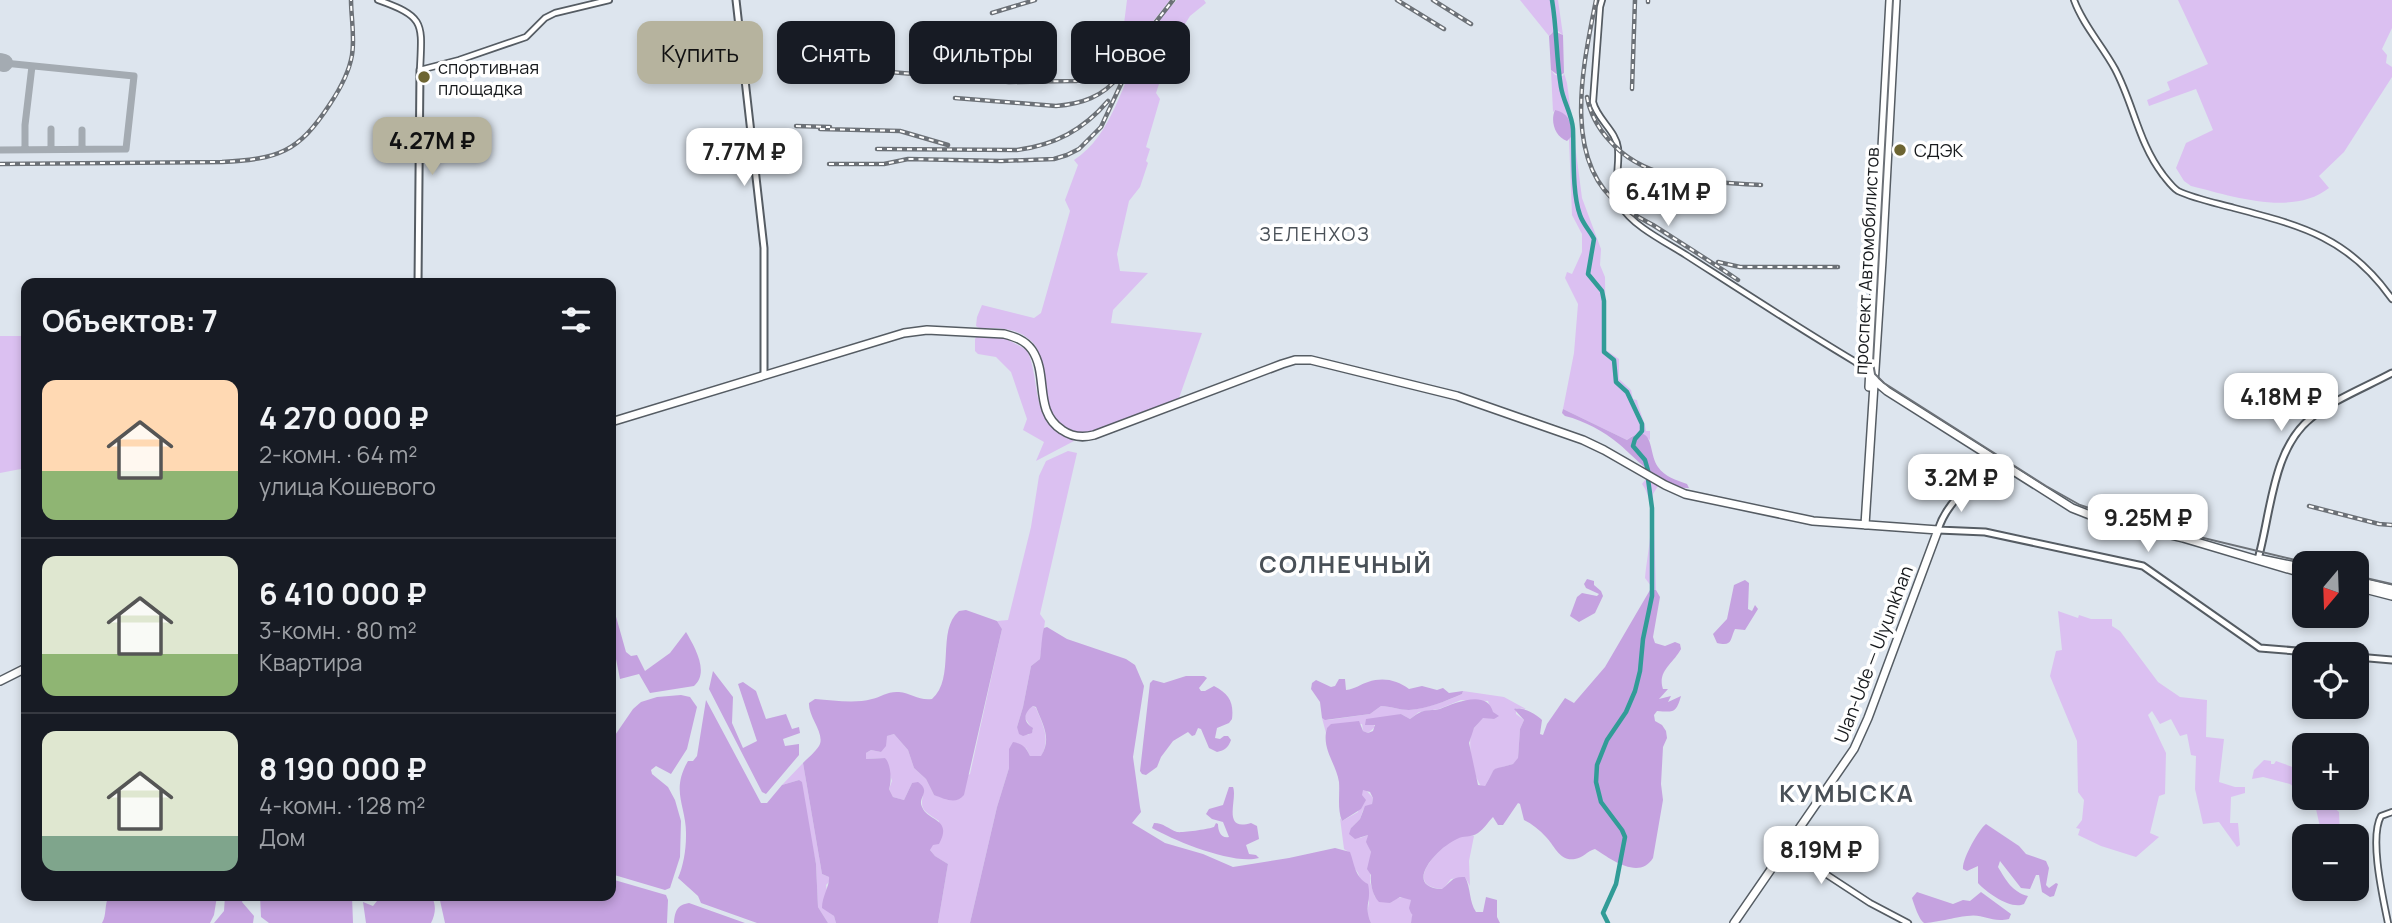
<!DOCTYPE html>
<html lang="ru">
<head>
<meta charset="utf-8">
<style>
  :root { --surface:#171b24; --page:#242831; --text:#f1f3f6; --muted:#9ea1a6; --line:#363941; --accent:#b6b39e }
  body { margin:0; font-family:Manrope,sans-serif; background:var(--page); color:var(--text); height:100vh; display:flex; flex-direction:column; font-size:26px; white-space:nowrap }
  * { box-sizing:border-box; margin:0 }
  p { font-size:23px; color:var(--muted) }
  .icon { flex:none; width:38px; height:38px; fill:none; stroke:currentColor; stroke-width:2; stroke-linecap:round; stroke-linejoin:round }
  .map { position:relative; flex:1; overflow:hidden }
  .panel { position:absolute; left:21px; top:278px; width:595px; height:623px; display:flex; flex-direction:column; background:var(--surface); border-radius:14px; box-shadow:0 4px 10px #0003 }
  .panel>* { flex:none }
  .banner { position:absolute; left:637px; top:21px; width:665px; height:63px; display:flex; gap:14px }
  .needle { width:46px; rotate:199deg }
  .buttons { position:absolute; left:2292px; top:551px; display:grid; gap:14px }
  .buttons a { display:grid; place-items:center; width:77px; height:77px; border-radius:14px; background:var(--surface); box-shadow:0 4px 10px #0003; font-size:35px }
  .price { position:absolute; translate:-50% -60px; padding:0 16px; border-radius:14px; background:#fff; color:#222; font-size:23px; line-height:46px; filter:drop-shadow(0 2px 4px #0008) }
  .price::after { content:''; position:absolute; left:50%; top:42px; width:21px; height:16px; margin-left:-10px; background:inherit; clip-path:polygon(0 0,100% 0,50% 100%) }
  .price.active { background:var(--accent); color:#111 }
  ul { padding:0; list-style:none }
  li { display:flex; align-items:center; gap:21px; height:175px; padding:0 21px }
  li+li { border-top:2px solid var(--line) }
  li span { display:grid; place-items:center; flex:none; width:196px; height:140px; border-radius:14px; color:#555 }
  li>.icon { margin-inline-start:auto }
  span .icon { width:84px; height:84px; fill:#fffc; stroke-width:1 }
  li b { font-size:30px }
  h2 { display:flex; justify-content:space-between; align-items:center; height:84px; padding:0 21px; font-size:30px }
  .pill { padding:0 24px; border-radius:14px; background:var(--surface); box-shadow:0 4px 10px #0003; font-size:24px; line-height:63px }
  .pill.active { background:var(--accent); color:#111 }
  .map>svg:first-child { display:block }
  .green { fill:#dbc0f1 }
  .forest { fill:#c5a2e0 }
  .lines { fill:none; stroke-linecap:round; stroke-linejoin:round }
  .river { stroke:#319c97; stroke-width:4.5 }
  .taxiway { stroke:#a4abb2; stroke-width:7 }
  .runway { stroke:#a4abb2; stroke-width:18 }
  .tertiary-casing { stroke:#555c63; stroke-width:8 }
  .secondary-casing { stroke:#555c63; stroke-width:9 }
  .primary-casing { stroke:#555c63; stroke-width:10 }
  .tertiary { stroke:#fff; stroke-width:4.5 }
  .secondary { stroke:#fff; stroke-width:5 }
  .primary { stroke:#fff; stroke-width:7 }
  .tram { stroke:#6c7177; stroke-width:2 }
  .rail-casing { stroke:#6c7177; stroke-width:4.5 }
  .rail { stroke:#fff; stroke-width:2; stroke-dasharray:5; stroke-linecap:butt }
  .poi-dot { fill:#6d6532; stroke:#fff; stroke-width:2.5 }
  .labels { text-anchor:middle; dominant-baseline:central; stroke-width:7; stroke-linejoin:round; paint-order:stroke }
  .poi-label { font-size:18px; fill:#171a1d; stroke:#fff; text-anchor:start }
  .street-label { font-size:18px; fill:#171a1d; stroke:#fff }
  .neighbourhood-label { font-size:19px; letter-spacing:2px; fill:#495057; stroke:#fff }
  .district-label { font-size:24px; font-weight:bold; letter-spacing:2px; fill:#495057; stroke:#fff }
</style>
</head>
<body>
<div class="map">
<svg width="2392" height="923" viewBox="0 0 2392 923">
  <rect width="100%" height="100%" fill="#dde5ee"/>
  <!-- green -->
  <path class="green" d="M1127,0H1170L1119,64Z
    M1177,0H1204L1206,3L1190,16L1165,56L1157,52L1146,73L1160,81L1156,93L1160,99L1146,147L1150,149L1146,161L1148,163L1140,187L1129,201L1117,254L1120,271L1148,273L1113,310L1111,323L1202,333L1179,398C1158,406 1098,435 1078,433C1032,430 1056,361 1030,340C1016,327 996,328 979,328L976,326L977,317L982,305L1034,318L1041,313L1070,211L1065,200L1078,165L1074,160C1113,135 1122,81 1144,43C1153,28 1164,13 1177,0Z
    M1520,0H1558L1563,35L1558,31L1551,33L1549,36Z
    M2178,0H2392V28L2382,49L2387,55L2386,63L2392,67V77L2344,152L2319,176L2329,188C2292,217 2232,196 2191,186L2184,181L2176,168L2186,143L2213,130L2196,89L2149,106L2147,100L2170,90L2167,82L2208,64Z
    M1551,70L1555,75L1563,76L1564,73L1567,83L1582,198L1601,249L1600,265L1605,277L1606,350L1619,359V379L1631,390L1633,399L1637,400C1639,411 1645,421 1646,431H1650V440L1642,434L1632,436L1627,440L1563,409L1574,353L1578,304L1565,278L1567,272L1572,274L1582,252V234L1572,215L1569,140L1555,110L1553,112Z
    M0,336H26V468L0,473Z
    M977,336L1003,337L1027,350C1039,375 1032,410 1055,430C1060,435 1068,438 1074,441L1036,461L1044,442L1023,430L1027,419L1011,372L996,357L978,354L975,351V339Z
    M1068,451L1077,453L1040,614L1045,621L1040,659L1031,666L1023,707L1017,727L1028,735L1033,730L1025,718L1027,710L1033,706L1036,708C1043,725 1051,739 1041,757L1030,756L1026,748L1009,749V768L997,807L970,923H938L948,864L935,856L930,850L939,821C923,810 919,810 924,791L912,783L904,800L893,797L889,789L892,781L885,758L866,759V753L871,750L881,752L887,736L894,734L908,750L914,768L926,779L934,795L970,774L1002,629L997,621L1008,620L1031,527L1039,476L1046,461Z
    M1645,480L1658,486L1653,494L1656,590H1650L1651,586L1645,578C1647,552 1659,507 1642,484Z
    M2058,611L2078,618L2079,615L2091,619H2112V626L2120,631L2158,682L2180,697L2207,700L2206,737L2224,739L2219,782L2235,787H2245V793L2231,797L2230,823H2238L2240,845L2237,847L2219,822L2203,824L2195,789L2196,756L2191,755L2187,734L2180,736L2171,719L2160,724L2152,711L2148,715L2166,753L2165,794L2159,796L2150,833L2159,837L2136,857L2101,846L2078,835L2080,829L2076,828L2082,820L2084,800L2078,792L2077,741L2050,676L2056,651L2062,650Z
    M1463,691L1504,697L1526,709L1516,708V714L1524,720L1520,729L1518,759L1513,764C1489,772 1498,764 1485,786L1482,787C1473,778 1467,743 1472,731C1475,726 1480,722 1483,717L1494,719L1488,701L1461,700L1439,709L1419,712L1410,719L1401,714L1368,725L1373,724L1375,727L1368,733L1363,731L1362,724L1327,728L1326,733L1322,718L1328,720L1370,714L1381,706C1390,706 1399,710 1409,710C1426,709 1446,701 1462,694Z
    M2264,760L2271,761V764H2274L2276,761L2298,769L2305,775V796L2290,784L2263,777L2252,779L2254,770Z
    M803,763L822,874L829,877L830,881L826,885L830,913L834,916L836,923H828L818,907L816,864L799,780L782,785Z
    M1365,789L1373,798L1372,804L1363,810L1360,819L1351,828L1360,838L1368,835L1367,842L1371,852L1370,882L1375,897L1390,903C1397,897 1404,895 1411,900L1410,910L1413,913L1411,923H1371L1367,914L1369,902L1358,873L1353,866L1350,853L1344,849L1340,818L1342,821L1358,812L1362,790Z
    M2308,798H2323L2327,803L2333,798H2339L2333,807L2339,812L2340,836H2322L2316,809Z
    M1474,836L1469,861L1470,886L1465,877L1451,879L1443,889C1400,887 1440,846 1457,838C1462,836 1469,836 1474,836Z"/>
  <!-- forest -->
  <path class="forest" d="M1554,31L1563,35L1564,73L1559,76L1551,70L1549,36Z
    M1555,110C1569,113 1572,123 1571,137L1567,141C1555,137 1550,121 1555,110Z
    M1563,409L1627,440C1655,420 1648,454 1658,467C1665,477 1676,480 1687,484L1689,488C1662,489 1638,460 1619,444C1603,431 1585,421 1565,416L1562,413Z
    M1587,579L1594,581V585L1601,591L1603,596L1595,613L1579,622L1570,616L1577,597L1582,593L1597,596L1599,594L1586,588L1584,584Z
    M1745,580L1749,583L1748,609L1752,611L1755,605L1758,609L1745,630L1735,629C1730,639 1733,647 1717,643L1713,634L1727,619L1734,585Z
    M1650,590H1656L1660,597L1653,637L1655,643L1665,646L1675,642L1680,644L1681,649C1673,664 1657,671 1663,689H1668L1659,699L1671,696L1668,702L1681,696C1676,714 1673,712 1657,711L1654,715L1655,721L1662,725L1666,731L1667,738L1663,747L1661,784L1663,800L1653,858C1639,881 1609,858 1595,849C1587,851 1583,858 1575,859C1560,862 1554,845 1546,837C1540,830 1532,824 1524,820L1520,804L1518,803L1503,825H1498L1493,817C1488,822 1484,829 1478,833C1471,838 1464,835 1457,839C1438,847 1401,887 1442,889C1451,882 1452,876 1465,877C1471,888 1469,902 1476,912H1483L1486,897L1497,900V917L1500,923H1411C1413,908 1413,920 1409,908L1411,900L1400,897L1390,903L1379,902C1373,896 1370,884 1371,875L1367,869L1371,852L1366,842L1368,835L1355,839L1349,834L1351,828L1360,819L1365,806L1372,804L1373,798L1370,792L1363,790L1362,795L1366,800L1361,809L1342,821C1337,808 1340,795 1339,782C1336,763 1321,749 1327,728L1331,724L1359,721L1363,731L1368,733L1373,731L1375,725H1365L1366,719L1401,714L1410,719C1413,717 1415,715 1419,713C1425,709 1434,711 1440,709C1455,703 1487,689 1493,712L1499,716L1494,719L1483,718L1474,728L1469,743L1478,785L1485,786C1499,763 1487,772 1513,764L1518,758L1520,729L1524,720L1514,709C1523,707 1535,713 1542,720L1540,734L1543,735L1547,724L1565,698L1574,703L1605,667Z
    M613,606L626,652L631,656L637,655L645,671L670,653L686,632C694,646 710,672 694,686L650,693L639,674L620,679L611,634V608Z
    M966,610L997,621L1002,629L964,795C956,805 945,799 934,795L926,779L914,768L908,750L894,734L887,736L886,746L881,752L871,750L866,753V759L885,758C891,764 892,781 889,789L893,797L904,800L912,783L918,782C932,792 917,797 922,807C928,822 953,818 939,844L933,845L930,850L935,856L948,864L938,923H836L834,916L822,908C822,896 830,886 829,877L822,874L803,763C808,758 815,752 819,746C826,734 808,717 809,703L815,699C833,700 854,704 872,699C881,697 888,691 899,692C911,693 919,701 932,699C956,678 936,630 959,611Z
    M1047,627L1067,639L1126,659L1135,665L1144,686L1133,757L1140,807L1141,812L1132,823L1165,843L1203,854L1233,867L1289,858L1335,848L1350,852C1355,866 1355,877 1368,884C1372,902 1363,905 1371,923H970L997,807L1009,768V749L1013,742C1023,744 1026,747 1030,756H1041C1052,739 1043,725 1036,707L1033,706C1024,712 1022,722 1033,728L1032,733L1023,736L1019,734L1017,727L1023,707L1031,666L1040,659C1041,652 1042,633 1044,628Z
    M713,671L733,697L732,723L743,748L757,741L738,684L743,682L756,691L766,719L786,714L792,729L799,727L800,733L783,739L785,746L799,744V755L766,794L762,792L709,689Z
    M1186,676H1204L1207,678L1199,688L1201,691H1205L1214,686C1229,694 1234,702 1232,719L1229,723L1217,728L1215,738L1220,739L1224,736H1228L1231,740C1228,748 1225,750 1217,752L1209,748L1201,729L1198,728L1195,735L1192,736L1188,732L1173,741L1161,757L1157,767L1146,775L1142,774L1140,771L1150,683L1153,680L1164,683Z
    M1339,679H1345L1346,690C1356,689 1360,684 1368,682C1383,677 1397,680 1409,689L1422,686L1437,690L1443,688L1449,693L1463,691L1462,694C1445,701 1428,709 1409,710C1399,710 1390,706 1381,706L1370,714L1325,720L1322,718L1320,702L1311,689L1312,683L1316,680L1331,687L1335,686Z
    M681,695L690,697L697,707L687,749L671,774L656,766L651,770L652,774L668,787L675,800L681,821L680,857L670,888L665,890L611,874V741L633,709L641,702L657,697Z
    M706,700L761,803H767L782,785L799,780L802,782L816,864L818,907L828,923H757L701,903L698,896L678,878C683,867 686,851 686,836C687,806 670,792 688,761H693L697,756Z
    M1229,787H1233C1238,799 1221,832 1251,823L1257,826L1259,839L1246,845L1249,854L1256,855L1259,858C1233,865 1175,841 1152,828L1154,823C1164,823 1168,829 1177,832C1182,833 1209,829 1214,827L1216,823L1218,824C1218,831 1221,839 1229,837L1223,822L1212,819L1206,814L1209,809L1223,805Z
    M1986,824L2019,846L2026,854L2046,861L2049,868L2046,885L2049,888L2056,883L2058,884L2054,896L2050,897L2042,892L2039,875H2036L2030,889L2021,888L2000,861L1998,867C2006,880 2012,892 2028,896L2024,904C2011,910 1987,893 1978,883V866L1967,871L1963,869C1962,859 1979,829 1986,824Z
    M611,879L666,895L668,900L667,923H445L439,896H611Z
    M1917,892L1953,904L1963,900L1970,901L1981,892L2011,914L2009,919C1990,923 1984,913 1967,916C1956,917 1934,923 1924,923C1919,920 1914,904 1912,898Z
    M109,896H217L214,915L210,923H102C107,915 104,904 109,896Z
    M225,896H244L242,902L254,916L253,923H214L224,911Z
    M260,896H352L353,923H269L261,917Z
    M386,896H432C436,906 436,913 431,923H366L363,902L373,906L377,901H383Z
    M689,903L745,923H674C675,911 677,905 689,903Z"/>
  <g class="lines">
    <!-- river -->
    <path class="river" d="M1552,0C1557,29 1556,58 1561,87C1563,101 1572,114 1573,129C1574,154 1572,193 1580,215C1583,224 1590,231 1594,239L1588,274L1602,291L1604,301V352L1614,360L1616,382L1627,392L1642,424V431L1635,439L1633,446L1645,460L1649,474
      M1608,923L1603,913L1616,884L1625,837L1622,830L1601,802L1596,782L1597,765L1607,740L1626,712L1635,691L1640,671L1643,639L1652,596V508L1648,479"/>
    <!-- taxiway -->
    <path class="taxiway" d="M82,130V149
      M51,149V129
      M0,150L126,149L134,76L4,63
      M25,150V125L32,66"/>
    <!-- runway -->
    <path class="runway" d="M0,62L4,63"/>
    <defs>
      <path id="tertiary" d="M378,0C426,17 422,23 420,70L459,60L526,37L545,18L555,13L609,0
        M1602,0L1600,7L1593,102C1597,119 1616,131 1618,148C1620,167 1612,190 1622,207C1631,225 1669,244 1686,255C1742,291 1797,327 1854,361L1869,373
        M2074,0C2083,25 2102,45 2115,69C2134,105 2138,142 2163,175C2168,181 2172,187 2178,191C2195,199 2216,203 2234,208C2303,226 2349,238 2392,299
        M1786,848L1870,903L1908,923
        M2388,923C2383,898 2369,838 2381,816L2392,812"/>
      <path id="secondary" d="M736,0L764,248V375
        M418,284L420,70
        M1998,462C1975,481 1947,500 1938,530L1985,532L2143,566L2260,648L2333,654
        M2258,559C2271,514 2272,449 2311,418C2331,401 2368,386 2392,373
        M2357,657L2392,660"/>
      <path id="primary" d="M1874,380L1887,391L2072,508L2095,517L2183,538L2305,574
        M1869,387L1890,0
        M611,422L904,333L927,330L1004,334C1015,337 1025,340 1032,350C1049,375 1033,411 1062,430C1072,437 1083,438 1094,435L1282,364L1295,360H1311L1457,396L1583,440L1604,450L1665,485L1685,494L1813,521L1938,530L1868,718L1854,749L1734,923
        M1865,525L1882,260L1896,0
        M2261,559L2305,568
        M2357,581L2392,589
        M2357,587L2392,596
        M0,681L26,668"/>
    </defs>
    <!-- tertiary casing -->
    <use href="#tertiary" class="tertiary-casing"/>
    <!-- secondary casing -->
    <use href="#secondary" class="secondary-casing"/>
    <!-- primary casing -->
    <use href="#primary" class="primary-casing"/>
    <!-- tertiary -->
    <use href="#tertiary" class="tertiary"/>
    <!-- secondary -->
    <use href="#secondary" class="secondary"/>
    <!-- primary -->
    <use href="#primary" class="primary"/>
    <!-- tram -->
    <path class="tram" d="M1893,0L1873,363L1875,374L1884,383L2046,486L2080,505L2116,517L2312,564
      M2357,576L2392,584"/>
    <defs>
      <path id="rail" d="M1397,0L1444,29
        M1433,0L1471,24
        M1596,0C1584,62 1560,161 1621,206C1630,213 1642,219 1653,225C1681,243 1710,261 1738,280
        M1648,0V2
        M992,13L1035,0
        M854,69L1009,82L1076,81L1113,72L1128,58
        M1632,89L1635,0
        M1587,97C1590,113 1598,128 1609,140C1647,184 1707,181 1761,185
        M955,98L1056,106C1081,104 1103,97 1119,76
        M796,126L830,127
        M820,129L900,131L948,145
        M877,149L1017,150C1055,145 1083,130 1108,101
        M0,164L222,162C278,159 298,153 330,104C340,89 349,73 352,55C355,37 351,17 351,0
        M829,164H884L908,159L1001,161L1054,159L1067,155L1079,149L1101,127L1141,41L1173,0
        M1718,262L1740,267H1838
        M2309,506L2379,524L2392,525"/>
    </defs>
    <!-- rail casing -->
    <use href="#rail" class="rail-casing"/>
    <!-- rail -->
    <use href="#rail" class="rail"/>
  </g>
  <!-- markers -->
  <g class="poi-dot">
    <circle cx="424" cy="77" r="7"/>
    <circle cx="1900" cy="150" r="7"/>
  </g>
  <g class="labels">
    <!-- poi labels -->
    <g class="poi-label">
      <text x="438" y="67">спортивная<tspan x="438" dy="21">площадка</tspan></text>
      <text x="1914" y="150">СДЭК</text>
    </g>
    <!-- street labels -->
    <g class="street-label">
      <text transform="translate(1866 261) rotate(-87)">проспект Автомобилистов</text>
      <text transform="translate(1873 654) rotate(-69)">Ulan-Ude — Ulyunkhan</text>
    </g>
    <!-- neighbourhood labels -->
    <g class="neighbourhood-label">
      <text x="1315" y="234">ЗЕЛЕНХОЗ</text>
    </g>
    <!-- district labels -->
    <g class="district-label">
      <text x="1346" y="563">СОЛНЕЧНЫЙ</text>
      <text x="1847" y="792">КУМЫСКА</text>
    </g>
  </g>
</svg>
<div class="buttons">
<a><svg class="needle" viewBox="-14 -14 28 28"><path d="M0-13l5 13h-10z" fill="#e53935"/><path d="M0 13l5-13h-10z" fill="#9ea1a6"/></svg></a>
<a><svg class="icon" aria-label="locate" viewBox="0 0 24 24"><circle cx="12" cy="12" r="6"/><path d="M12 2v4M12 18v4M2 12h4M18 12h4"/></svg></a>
<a>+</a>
<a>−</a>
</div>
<b class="price active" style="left:432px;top:177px">4.27M ₽</b>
<b class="price" style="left:744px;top:188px">7.77M ₽</b>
<b class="price" style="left:1668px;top:228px">6.41M ₽</b>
<b class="price" style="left:2281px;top:433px">4.18M ₽</b>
<b class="price" style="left:1961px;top:514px">3.2M ₽</b>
<b class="price" style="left:2148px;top:554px">9.25M ₽</b>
<b class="price" style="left:1821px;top:886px">8.19M ₽</b>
<div class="banner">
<a class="pill active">Купить</a>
<a class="pill">Снять</a>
<a class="pill">Фильтры</a>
<a class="pill">Новое</a>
</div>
<section class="panel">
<h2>Объектов: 7<svg class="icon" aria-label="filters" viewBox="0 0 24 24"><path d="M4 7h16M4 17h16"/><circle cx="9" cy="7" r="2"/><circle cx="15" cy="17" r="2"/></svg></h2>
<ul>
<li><span style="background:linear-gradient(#ffd9b3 65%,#8fb573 0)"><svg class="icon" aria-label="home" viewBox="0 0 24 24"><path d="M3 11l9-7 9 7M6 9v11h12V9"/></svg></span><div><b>4 270 000 ₽</b><p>2-комн. · 64 m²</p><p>улица Кошевого</p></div></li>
<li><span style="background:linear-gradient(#dfe7d0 70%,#8fb573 0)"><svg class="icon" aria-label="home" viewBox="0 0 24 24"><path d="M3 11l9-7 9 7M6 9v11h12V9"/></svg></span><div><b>6 410 000 ₽</b><p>3-комн. · 80 m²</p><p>Квартира</p></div></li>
<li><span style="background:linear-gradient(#dfe7d0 75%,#7fa58c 0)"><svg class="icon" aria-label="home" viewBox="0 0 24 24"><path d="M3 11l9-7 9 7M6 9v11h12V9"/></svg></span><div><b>8 190 000 ₽</b><p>4-комн. · 128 m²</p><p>Дом</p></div></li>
</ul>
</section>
</div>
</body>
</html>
